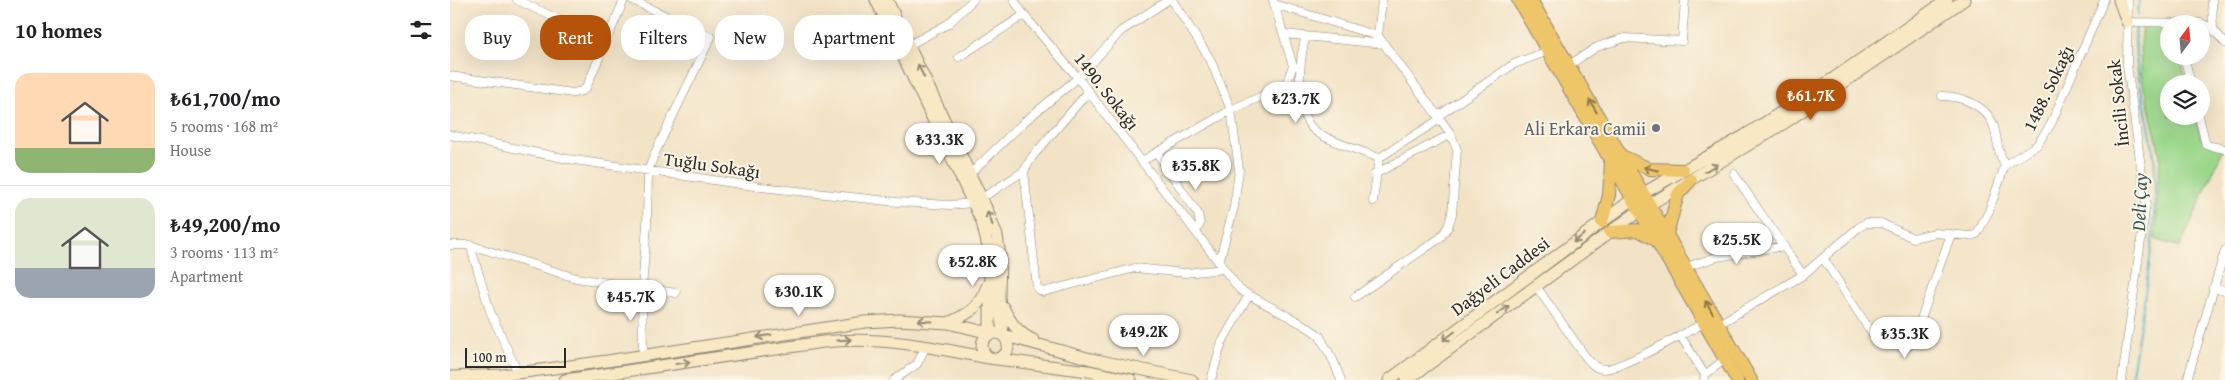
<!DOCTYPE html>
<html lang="en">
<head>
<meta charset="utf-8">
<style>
  :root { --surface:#fff; --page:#f6f6f6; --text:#202124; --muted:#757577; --line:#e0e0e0; --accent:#b45309 }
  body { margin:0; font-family:"Gentium Book Plus",serif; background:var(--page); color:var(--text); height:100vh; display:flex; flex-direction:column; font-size:19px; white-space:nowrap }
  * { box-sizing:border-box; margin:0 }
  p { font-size:16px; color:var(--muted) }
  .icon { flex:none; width:28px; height:28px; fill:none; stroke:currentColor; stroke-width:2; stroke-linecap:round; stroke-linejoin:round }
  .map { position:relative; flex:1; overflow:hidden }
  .details { display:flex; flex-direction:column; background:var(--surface); width:450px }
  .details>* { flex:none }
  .hud { position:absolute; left:15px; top:15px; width:475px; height:45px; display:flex; gap:10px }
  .needle { width:32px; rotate:16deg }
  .buttons { position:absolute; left:1710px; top:15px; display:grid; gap:10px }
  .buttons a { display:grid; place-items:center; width:50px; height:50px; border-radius:50%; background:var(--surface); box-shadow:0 5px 20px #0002; font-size:25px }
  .scale { position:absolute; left:15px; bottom:12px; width:101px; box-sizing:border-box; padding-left:5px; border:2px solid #2b2b2b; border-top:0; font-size:14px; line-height:18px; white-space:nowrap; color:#2b2b2b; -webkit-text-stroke:4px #fcf5e5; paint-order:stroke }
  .price { position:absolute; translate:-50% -42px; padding:0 11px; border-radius:18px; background:#fff; color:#222; font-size:16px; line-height:32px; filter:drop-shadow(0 1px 2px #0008) }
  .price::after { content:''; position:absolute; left:50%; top:30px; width:15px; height:11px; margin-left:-8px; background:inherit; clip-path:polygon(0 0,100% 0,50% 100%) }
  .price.selected { background:var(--accent); color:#fff }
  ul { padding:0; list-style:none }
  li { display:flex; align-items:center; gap:15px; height:125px; padding:0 15px }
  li+li { border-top:1px solid var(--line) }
  li span { display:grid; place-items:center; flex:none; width:140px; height:100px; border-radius:15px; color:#555 }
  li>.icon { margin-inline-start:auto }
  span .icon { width:60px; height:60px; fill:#fffc; stroke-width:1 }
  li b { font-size:21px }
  h2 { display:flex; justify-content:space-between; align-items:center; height:60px; padding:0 15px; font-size:21px }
  .pill { padding:0 18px; border-radius:20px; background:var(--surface); box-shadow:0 5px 20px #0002; font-size:18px; line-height:45px }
  .pill.selected { background:var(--accent); color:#fff }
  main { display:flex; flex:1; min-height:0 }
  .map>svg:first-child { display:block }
  .green { fill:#9ad78b; stroke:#62815b }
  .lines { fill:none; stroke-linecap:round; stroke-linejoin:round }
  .stream { stroke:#44b0c2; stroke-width:2 }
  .street-casing { stroke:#8e8778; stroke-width:9 }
  .secondary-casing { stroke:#8e8778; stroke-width:13 }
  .primary-casing { stroke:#8e8778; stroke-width:14 }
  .street { stroke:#fff; stroke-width:8 }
  .secondary { stroke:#f8e8c3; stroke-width:11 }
  .primary { stroke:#eec569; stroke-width:12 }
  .oneway { stroke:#928a77 }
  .oneway2 { stroke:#8c784a }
  .worship-dot { fill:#6b7280; stroke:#fcf5e5; stroke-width:2 }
  .labels { text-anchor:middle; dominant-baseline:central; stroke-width:4; stroke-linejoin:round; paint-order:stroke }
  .street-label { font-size:18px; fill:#2b2b2b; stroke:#fcf5e5 }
  .worship-label { font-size:18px; fill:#5b616d; stroke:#fcf5e5; text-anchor:end }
  .water-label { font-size:19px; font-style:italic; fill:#345a60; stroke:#fcf5e5 }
</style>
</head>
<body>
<main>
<section class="details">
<h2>10 homes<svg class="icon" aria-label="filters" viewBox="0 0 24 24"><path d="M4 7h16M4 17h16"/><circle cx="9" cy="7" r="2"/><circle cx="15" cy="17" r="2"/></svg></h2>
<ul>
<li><span style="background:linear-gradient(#ffd9b3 75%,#8fb573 0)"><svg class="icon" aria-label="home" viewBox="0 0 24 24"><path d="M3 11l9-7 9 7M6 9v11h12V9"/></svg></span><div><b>₺61,700/mo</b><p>5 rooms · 168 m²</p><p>House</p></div></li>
<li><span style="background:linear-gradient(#dfe7d0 70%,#9aa5b1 0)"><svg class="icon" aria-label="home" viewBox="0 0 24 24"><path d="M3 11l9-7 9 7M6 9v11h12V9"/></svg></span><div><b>₺49,200/mo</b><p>3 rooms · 113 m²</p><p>Apartment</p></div></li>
</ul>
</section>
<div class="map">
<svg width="1775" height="380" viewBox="0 0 1775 380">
  <rect width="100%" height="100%" fill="#fcf5e5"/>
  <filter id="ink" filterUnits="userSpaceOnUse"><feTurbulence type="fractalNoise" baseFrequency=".02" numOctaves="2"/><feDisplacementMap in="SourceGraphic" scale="10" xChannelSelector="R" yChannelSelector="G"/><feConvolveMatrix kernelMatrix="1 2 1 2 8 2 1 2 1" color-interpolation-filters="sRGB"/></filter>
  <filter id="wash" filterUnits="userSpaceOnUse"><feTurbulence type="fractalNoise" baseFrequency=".0096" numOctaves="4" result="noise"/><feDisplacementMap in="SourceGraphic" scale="20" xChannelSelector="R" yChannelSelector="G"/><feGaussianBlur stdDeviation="1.12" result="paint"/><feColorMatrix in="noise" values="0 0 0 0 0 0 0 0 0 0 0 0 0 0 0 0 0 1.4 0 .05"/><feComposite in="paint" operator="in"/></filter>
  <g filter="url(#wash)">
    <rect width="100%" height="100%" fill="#f2e3c6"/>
    <!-- green -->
    <path class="green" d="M1692,22L1719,24V56H1730L1737,84H1719V116H1745L1751,139L1775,145L1730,247L1705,239L1710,155L1691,74L1690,45Z"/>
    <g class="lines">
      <!-- stream -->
      <path class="stream" d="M1688,15L1689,0
        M1681,380C1692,311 1707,239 1705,169C1703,120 1681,75 1686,26"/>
    </g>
  </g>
  <g filter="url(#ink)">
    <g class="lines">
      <defs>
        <path id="street" d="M67,0L155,41
          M182,0L261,37L205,153L198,171L197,225L192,289L193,355
          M564,0L574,15L628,78L790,290L854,325L869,335L883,360L891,380
          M1762,0L1763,29
          M824,4L928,36L932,0
          M1677,22L1751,23L1763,29L1775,43
          M834,34L934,44
          M856,36C849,59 844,113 864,130C877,141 912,151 929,158
          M459,45L498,24L523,0
          M1734,56L1741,84
          M509,57L574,15
          M1119,65L1147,47L1174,38L1232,41L1235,0
          M0,76L123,93L132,91L136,88L174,0
          M1492,96C1511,96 1537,105 1544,127C1548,140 1547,153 1555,165
          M988,116L1064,64L1098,51
          M1749,116L1756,145L1775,149
          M0,135L118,159L311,187L447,202L500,205L523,203
          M707,153L748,214L750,224L746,232
          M692,161L781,110L760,59L722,0
          M574,171L587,288L593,292L685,268L735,273L774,269
          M520,174L575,121L628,78L671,31L718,0
          M925,174L1001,134
          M1284,174L1353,275
          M532,198L574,171L582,157L639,91
          M923,201L929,158L990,119L928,36
          M0,245H20L126,278L226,293
          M20,245L40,311L68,373
          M1373,258L1423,335L1441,345L1458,347L1464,339L1501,234
          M769,262L784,207L789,170L781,110L830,88L837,82L843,66L823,0
          M1236,267L1267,257L1334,246
          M1086,286L1135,356C1140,362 1145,369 1154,369C1169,370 1237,332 1254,323
          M1763,288L1775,291
          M905,297L990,238L998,227L1002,214L1007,150L1001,134L990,119
          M1269,324L1353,275L1408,228L1416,223H1431L1463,238L1485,233L1520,236L1527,234L1539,211L1555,165L1587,145L1601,124L1654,0
          M1230,335L1255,375
          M444,380L467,364L476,346
          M761,380L772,342L799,295
          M1254,380L1255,375L1275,359
          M1672,380L1696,203L1677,65L1678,0
          M1737,380L1775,250"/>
        <path id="secondary" d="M437,0L538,212L547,236L550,256L549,297L553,335L641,359L742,380
          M1669,0L1677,22
          M553,307C560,322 568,333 583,340
          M498,323C521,313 529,308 538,284
          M532 346a13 13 0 1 1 26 0a13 13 0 1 1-26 0Z
          M547,359L638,371L681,380
          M0,377L52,375L157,361L415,322L449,320L498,323L540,333V256L532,222L426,0
          M115,380L373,342C429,336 483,347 538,358
          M939,380L1183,199L1294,136L1368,89L1497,0
          M957,380L1189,211L1336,122L1514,0"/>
        <path id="primary" d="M1068,0L1287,380
          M1081,0L1301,380
          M1174,157L1200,169L1233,170
          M1152,222L1159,195L1161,162
          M1160,232L1188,230L1204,239
          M1217,234L1228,194L1241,180"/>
      </defs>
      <!-- street casing -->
      <use href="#street" class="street-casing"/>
      <!-- secondary casing -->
      <use href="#secondary" class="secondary-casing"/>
      <!-- primary casing -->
      <use href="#primary" class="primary-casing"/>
      <!-- street -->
      <use href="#street" class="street"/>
      <!-- secondary -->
      <use href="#secondary" class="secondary"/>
      <!-- primary -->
      <use href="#primary" class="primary"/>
    </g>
    <!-- one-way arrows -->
    <defs><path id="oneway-shaft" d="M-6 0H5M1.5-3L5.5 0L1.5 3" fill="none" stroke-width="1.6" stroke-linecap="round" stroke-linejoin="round" transform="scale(1.25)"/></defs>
    <g class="oneway">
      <use href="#oneway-shaft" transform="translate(471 71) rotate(-116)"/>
      <use href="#oneway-shaft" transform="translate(1261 168) rotate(-31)"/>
      <use href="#oneway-shaft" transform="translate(540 218) rotate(-110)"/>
      <use href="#oneway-shaft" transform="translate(1129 238) rotate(143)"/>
      <use href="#oneway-shaft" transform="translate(1053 310) rotate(-36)"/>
      <use href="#oneway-shaft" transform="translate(475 321) rotate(-177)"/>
      <use href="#oneway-shaft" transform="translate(314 336) rotate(171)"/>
      <use href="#oneway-shaft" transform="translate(999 336) rotate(143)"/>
      <use href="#oneway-shaft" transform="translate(394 340) rotate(-4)"/>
      <use href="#oneway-shaft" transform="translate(233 363) rotate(-8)"/>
    </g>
    <g class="oneway2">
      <use href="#oneway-shaft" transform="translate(1143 106) rotate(-120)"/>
      <use href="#oneway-shaft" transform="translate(1201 169) rotate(-167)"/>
      <use href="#oneway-shaft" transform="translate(1259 307) rotate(-120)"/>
    </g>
  </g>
  <!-- markers -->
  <circle class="worship-dot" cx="1206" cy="128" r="5"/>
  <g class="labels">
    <!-- street labels -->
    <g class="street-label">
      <text transform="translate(1598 88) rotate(-64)">1488. Sokağı</text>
      <text transform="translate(657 91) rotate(52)">1490. Sokağı</text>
      <text transform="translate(1668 103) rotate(-96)">İncili Sokak</text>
      <text transform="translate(262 165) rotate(8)">Tuğlu Sokağı</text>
      <text transform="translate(1050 276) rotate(-37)">Dağyeli Caddesi</text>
    </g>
    <!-- worship labels -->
    <g class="worship-label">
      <text x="1196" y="128">Ali Erkara Camii</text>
    </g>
    <!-- water labels -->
    <g class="water-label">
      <text transform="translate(1689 202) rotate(-88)">Deli Çay</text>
    </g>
  </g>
</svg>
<div class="buttons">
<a><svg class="needle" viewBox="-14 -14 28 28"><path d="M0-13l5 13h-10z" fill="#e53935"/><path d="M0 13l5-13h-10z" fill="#757577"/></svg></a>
<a><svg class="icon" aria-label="layers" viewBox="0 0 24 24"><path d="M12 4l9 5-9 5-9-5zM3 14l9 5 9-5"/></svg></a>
</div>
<div class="scale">100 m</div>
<b class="price selected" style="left:1361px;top:121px">₺61.7K</b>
<b class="price" style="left:846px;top:124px">₺23.7K</b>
<b class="price" style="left:490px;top:165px">₺33.3K</b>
<b class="price" style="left:746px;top:191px">₺35.8K</b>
<b class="price" style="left:1287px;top:265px">₺25.5K</b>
<b class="price" style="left:523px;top:287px">₺52.8K</b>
<b class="price" style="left:349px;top:317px">₺30.1K</b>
<b class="price" style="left:181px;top:322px">₺45.7K</b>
<b class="price" style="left:694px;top:357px">₺49.2K</b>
<b class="price" style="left:1455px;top:359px">₺35.3K</b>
<div class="hud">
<a class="pill">Buy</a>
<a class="pill selected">Rent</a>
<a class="pill">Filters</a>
<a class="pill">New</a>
<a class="pill">Apartment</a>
</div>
</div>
</main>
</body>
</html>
